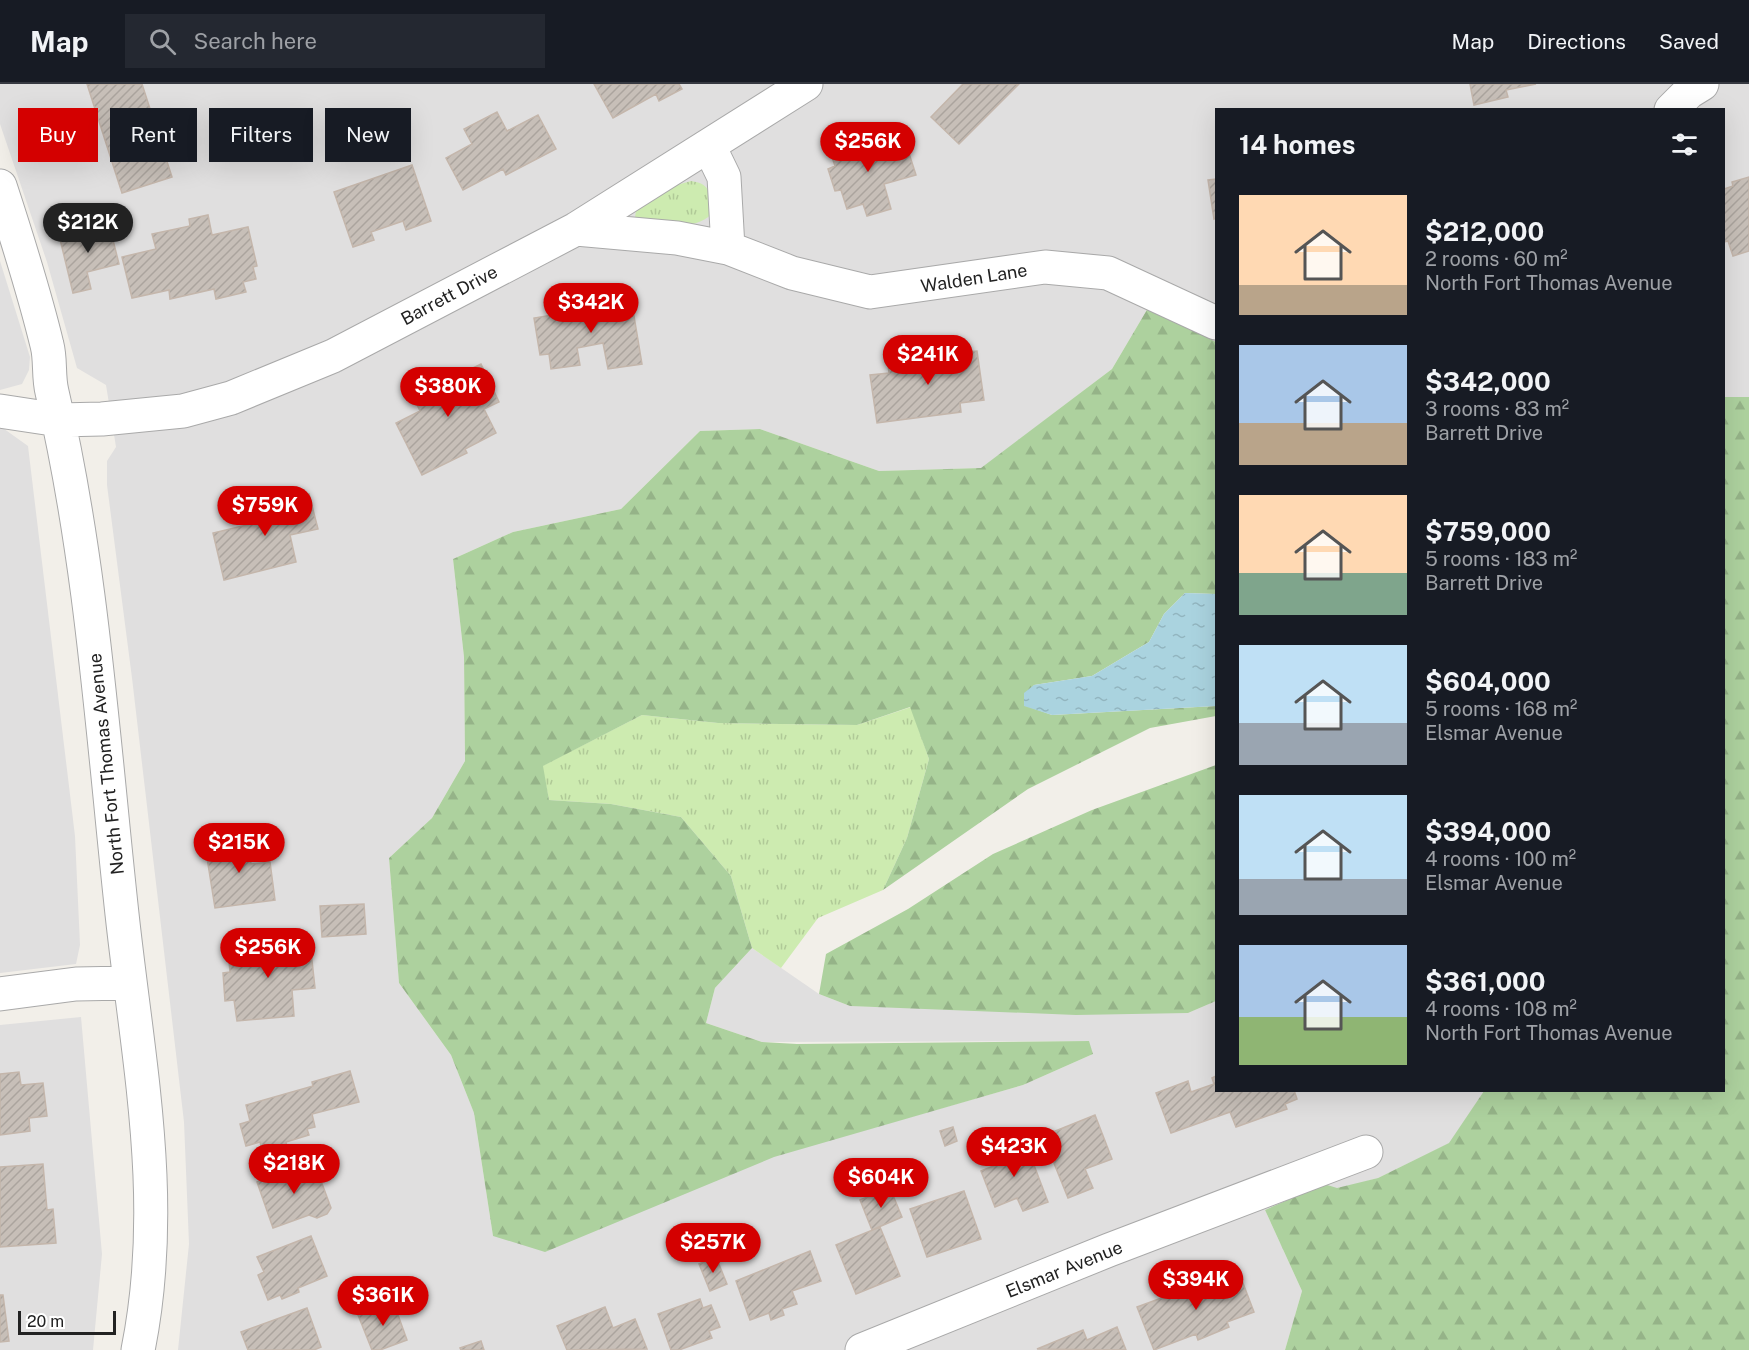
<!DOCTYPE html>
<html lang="en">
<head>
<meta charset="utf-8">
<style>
  :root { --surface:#171b24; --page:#242831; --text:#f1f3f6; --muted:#9ea1a6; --line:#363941; --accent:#d40000 }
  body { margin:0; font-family:"Public Sans",sans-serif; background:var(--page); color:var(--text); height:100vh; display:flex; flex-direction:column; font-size:22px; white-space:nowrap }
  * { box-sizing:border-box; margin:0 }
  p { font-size:20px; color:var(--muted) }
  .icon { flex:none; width:33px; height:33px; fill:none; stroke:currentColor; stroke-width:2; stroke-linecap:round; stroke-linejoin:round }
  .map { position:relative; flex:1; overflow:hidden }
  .details { position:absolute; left:1215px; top:24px; width:510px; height:984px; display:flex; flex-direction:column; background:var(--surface); border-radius:0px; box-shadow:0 6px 24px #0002 }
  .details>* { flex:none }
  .hud { position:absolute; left:18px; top:24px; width:570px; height:54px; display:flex; gap:12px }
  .scale { position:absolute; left:18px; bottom:15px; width:98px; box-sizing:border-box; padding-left:6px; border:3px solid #222; border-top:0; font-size:16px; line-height:21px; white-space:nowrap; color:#222; -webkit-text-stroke:4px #fff; paint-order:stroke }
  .price { position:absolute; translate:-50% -51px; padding:0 14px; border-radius:21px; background:var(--accent); color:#fff; font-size:20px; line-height:39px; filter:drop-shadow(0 2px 3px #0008) }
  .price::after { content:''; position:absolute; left:50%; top:36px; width:18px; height:14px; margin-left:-9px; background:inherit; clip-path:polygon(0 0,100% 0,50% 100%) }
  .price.selected { background:#222; color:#fff }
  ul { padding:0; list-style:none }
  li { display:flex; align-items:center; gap:18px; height:150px; padding:0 24px }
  li span { display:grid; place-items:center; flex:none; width:168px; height:120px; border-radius:0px; color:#555 }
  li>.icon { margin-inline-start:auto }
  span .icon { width:72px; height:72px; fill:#fffc; stroke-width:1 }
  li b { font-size:26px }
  h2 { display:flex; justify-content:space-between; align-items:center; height:72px; padding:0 24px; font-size:26px }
  .tag { padding:0 21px; border-radius:0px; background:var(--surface); box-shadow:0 6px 24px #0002; font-size:21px; line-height:54px }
  .tag.selected { background:var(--accent); color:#fff }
  header { display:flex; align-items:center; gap:36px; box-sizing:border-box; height:84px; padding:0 30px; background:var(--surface); border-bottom:2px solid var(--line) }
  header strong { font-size:28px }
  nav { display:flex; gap:33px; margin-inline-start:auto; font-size:21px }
  .search { width:420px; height:54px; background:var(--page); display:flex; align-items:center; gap:15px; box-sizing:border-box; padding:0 21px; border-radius:0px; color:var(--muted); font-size:22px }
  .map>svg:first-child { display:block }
  .residential { fill:#e0dfdf }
  .grass { fill:url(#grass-tufts) }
  .forest { fill:url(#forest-firs) }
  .water { fill:url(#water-ripples) }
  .building { fill:url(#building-hatch); stroke:#c4b6ab; stroke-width:1.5 }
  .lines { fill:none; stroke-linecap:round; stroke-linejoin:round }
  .minor-casing { stroke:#a9a9a9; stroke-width:35 }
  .minor { stroke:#fff; stroke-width:33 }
  .labels { text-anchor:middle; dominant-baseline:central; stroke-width:5; stroke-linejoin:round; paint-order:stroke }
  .street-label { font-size:18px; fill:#222; stroke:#fff }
</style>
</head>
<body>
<header>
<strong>Map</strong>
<div class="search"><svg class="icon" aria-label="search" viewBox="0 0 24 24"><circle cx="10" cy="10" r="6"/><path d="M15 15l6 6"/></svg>Search here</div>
<nav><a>Map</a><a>Directions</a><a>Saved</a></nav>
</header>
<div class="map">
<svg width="1749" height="1266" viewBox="0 0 1749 1266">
  <defs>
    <pattern id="grass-tufts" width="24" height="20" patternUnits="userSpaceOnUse" patternTransform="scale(1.5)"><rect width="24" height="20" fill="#cdebb0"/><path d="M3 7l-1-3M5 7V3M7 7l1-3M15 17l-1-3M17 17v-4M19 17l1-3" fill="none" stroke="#b0c997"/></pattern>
    <pattern id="forest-firs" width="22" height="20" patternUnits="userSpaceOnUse" patternTransform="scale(1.5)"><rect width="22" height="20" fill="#add19e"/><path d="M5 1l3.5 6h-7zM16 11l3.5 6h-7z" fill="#95b388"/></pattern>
    <pattern id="water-ripples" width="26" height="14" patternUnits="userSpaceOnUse" patternTransform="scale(1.5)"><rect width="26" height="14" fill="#aad3df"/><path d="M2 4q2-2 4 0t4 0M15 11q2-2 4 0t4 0" fill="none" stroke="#92b5bf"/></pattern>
    <pattern id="building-hatch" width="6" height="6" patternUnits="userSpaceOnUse" patternTransform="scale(1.5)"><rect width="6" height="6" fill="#c7bfb8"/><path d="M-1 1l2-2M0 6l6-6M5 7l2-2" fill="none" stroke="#aba49e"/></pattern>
  </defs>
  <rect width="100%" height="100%" fill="#f2efe9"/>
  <!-- residential -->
  <path class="residential" d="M0,0H1749V313H1724V26H1216V258L1148,224L1112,285L982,384L879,387L760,345L700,347L621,425L513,448L453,475L464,573L465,677L432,734L389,774L399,899L451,971L474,1029L493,1152L1023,1001L1093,970L1088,957L762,958L706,939L715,904L752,864L819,910L850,922L1188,929L1216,917V1006L1484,1007L1450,1059L1378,1094L1265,1126L1302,1207L1285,1266H178L189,1160L184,1038L132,594L107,401V377L116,363L106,301L77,284L47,178L0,40Z
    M0,177L30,273L29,286L22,300L0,306Z
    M0,342L28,362L75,752L80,861L76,880L0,889Z
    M81,933L102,1170L93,1266H0V941Z"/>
  <!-- grass -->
  <path class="grass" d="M691,97C713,100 709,111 711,130C698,147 652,143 635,133L636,127L677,101Z
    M911,623L929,675L907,754L883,806L818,834L781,884L752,864L731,792L681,733L611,720L549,716L542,682L642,631L718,639L857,641Z"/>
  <!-- forest -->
  <path class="forest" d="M1148,224L1216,258V510L1185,509L1164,530L1149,558L1092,592L1034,601L1024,621L1052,631L1216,622V632L1150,644L1028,705L883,806L907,754L929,675L910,623L857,641L718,639L642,631L543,682L549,716L611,720L681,733L731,792L752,864L715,904L706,939L762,958L797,960L1089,957L1093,970L1023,1001L774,1073L545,1168L493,1152L474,1029L451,971L399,899L389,774L432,734L465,677L464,573L453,475L513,448L621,425L700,347L760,345L879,387L981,384L1112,285Z
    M1724,313H1749V1266H1285L1302,1207L1265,1126L1324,1100L1337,1104L1378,1094L1449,1059L1484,1007L1724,1006Z
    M1216,681V917L1188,929L1076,931L850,922L819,910L826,870L908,825L993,770L1092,726Z"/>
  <!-- water -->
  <path class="water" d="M1185,509L1216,510V622L1052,631L1024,622V609L1034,601L1092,592L1149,558L1164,530Z"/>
  <!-- building -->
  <path class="building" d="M87,0H142L172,93L122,109Z
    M594,0H679L682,5L659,17L656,10L613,34Z
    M963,0H1019L959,60L931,33Z
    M1470,0H1536L1506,6L1508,13L1474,21Z
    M497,28L507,47L538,31L556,65L506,91L503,85L463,106L446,74L472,60L464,45Z
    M870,51L876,69L906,60L916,91L884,100L891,125L867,132L863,120L847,125L841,106L835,107L828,85L835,82L829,64Z
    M412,81L431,137L406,146L403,137L371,148L374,156L353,163L334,108Z
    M1749,93V167L1733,172L1728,157L1724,158V105L1733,102L1732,98Z
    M1216,95V134L1214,135L1208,96Z
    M208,131L212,151L248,143L257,182L253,183L256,195L243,198L246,208L216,215L214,205L170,215L169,206L132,214L122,173L156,165L152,150L190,142L189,135Z
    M109,140L119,180L87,188L91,205L73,209L59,151Z
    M622,211L623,215L631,214L642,280L608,285L603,259L577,264L580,281L551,285L549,270L540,271L534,234L600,223L599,215Z
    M958,265L959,269L977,267L984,316L960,319L961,328L877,339L870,291L889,289L888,281L922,277L921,270Z
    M481,280L499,318L484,325L496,349L465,365L467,369L422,391L396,339L420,327L408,302L434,289L443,306L457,299L454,293Z
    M309,410L318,445L290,451L296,478L224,496L213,449L251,440L247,425Z
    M246,745L251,780L270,778L275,816L215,824L207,774L222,772L219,749Z
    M364,820L366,850L322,853L320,822Z
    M310,858L315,904L292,906L294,932L237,937L234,916L225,917L223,889L230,888L228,865Z
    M350,987L359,1018L312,1030L315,1043L307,1045L309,1051L286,1058L287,1063L263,1070L260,1058L246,1062L240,1040L250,1037L246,1021L313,1002L312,998Z
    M19,988L21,1001L43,999L47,1032L29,1034L30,1047L0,1051V990Z
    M1216,992V1006H1294L1297,1015L1285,1020L1287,1025L1236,1043L1230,1028L1171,1049L1156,1009L1188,997L1191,1008L1214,1000L1212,994Z
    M1095,1031L1112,1075L1085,1085L1093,1104L1068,1114L1043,1052Z
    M953,1043L957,1057L945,1062L940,1047Z
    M1014,1053L1022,1071L1029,1068L1048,1118L1023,1127L1017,1114L995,1123L981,1087L1001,1079L994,1061Z
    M314,1078L331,1124L327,1130L317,1134L309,1131L273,1144L257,1098Z
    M43,1080L47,1126L53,1125L56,1159L0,1163V1083Z
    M890,1104L902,1133L872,1146L860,1116Z
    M964,1107L981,1155L927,1173L910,1125Z
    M880,1143L900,1192L856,1210L836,1161Z
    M311,1152L327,1192L298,1204L299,1208L282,1215L280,1211L268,1216L258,1191L264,1188L257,1173Z
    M810,1167L821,1197L792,1207L797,1220L782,1225L784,1231L771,1236L769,1229L750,1236L736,1197Z
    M716,1173L727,1200L710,1207L699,1180Z
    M1238,1186L1254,1228L1227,1238L1229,1243L1198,1256L1196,1250L1154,1266L1137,1223Z
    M0,1211H3L9,1257L0,1258Z
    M700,1215L703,1224L711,1221L720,1243L709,1247L712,1254L679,1266H671L658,1230Z
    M393,1217L407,1256L380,1266H372L358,1231Z
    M605,1223L613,1244L635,1235L647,1265L567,1266L557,1242Z
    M307,1224L321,1263L314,1266H248L241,1248Z
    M1117,1243L1126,1266L1037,1265L1083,1246L1087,1256Z
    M481,1257L484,1266H461L460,1264Z"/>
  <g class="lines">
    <defs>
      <path id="minor" d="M1671,26L1689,8L1702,0
        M709,62L724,93L728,164
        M0,102C17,154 34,207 47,261C51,276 48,292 52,308C92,479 103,656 122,830C138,978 168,1117 138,1266
        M576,145L677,154L728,164L792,189L870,208L1045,183L1108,189L1216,239
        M0,327L59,336L102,335L183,327L231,314L333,272L576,145L806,0
        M0,910L76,900L129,899
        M862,1266L1109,1166L1366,1068"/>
    </defs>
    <!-- minor casing -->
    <use href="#minor" class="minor-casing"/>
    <!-- minor -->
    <use href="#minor" class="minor"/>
  </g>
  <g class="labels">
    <!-- street labels -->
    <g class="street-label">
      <text transform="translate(974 194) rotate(-9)">Walden Lane</text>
      <text transform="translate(449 211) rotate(-28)">Barrett Drive</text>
      <text transform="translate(106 680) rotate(-96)">North Fort Thomas Avenue</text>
      <text transform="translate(1064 1185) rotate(-22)">Elsmar Avenue</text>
    </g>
  </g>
</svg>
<div class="scale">20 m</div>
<b class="price" style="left:868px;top:89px">$256K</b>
<b class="price selected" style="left:88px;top:170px">$212K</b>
<b class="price" style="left:591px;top:250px">$342K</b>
<b class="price" style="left:928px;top:302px">$241K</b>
<b class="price" style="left:448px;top:334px">$380K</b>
<b class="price" style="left:265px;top:453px">$759K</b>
<b class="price" style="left:239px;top:790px">$215K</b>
<b class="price" style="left:268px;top:895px">$256K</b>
<b class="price" style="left:1014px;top:1094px">$423K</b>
<b class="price" style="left:294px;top:1111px">$218K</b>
<b class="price" style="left:881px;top:1125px">$604K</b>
<b class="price" style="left:713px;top:1190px">$257K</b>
<b class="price" style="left:1196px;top:1227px">$394K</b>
<b class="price" style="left:383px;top:1243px">$361K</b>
<div class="hud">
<a class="tag selected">Buy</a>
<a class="tag">Rent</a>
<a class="tag">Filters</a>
<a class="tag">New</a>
</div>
<section class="details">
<h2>14 homes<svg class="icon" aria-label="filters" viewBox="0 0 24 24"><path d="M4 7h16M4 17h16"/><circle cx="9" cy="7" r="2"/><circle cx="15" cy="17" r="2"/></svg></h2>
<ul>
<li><span style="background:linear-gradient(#ffd9b3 75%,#b9a48a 0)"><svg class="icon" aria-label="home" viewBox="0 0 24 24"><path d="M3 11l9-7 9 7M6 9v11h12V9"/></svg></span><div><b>$212,000</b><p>2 rooms · 60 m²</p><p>North Fort Thomas Avenue</p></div></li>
<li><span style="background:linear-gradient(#a9c7e8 65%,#b9a48a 0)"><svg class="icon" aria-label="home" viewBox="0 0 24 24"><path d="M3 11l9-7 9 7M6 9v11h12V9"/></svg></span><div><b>$342,000</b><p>3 rooms · 83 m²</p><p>Barrett Drive</p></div></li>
<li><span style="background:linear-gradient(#ffd9b3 65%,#7fa58c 0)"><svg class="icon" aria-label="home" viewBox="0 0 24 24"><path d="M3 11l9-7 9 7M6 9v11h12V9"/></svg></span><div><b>$759,000</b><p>5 rooms · 183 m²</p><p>Barrett Drive</p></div></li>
<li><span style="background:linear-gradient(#bfe0f5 65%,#9aa5b1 0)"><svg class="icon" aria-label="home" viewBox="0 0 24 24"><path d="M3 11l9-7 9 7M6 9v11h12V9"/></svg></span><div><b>$604,000</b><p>5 rooms · 168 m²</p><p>Elsmar Avenue</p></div></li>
<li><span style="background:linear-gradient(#bfe0f5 70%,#9aa5b1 0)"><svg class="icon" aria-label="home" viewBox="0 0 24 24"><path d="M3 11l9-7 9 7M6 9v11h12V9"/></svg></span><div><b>$394,000</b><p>4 rooms · 100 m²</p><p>Elsmar Avenue</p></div></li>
<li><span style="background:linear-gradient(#a9c7e8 60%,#8fb573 0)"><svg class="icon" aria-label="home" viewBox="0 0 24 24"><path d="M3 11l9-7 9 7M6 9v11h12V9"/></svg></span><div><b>$361,000</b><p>4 rooms · 108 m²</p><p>North Fort Thomas Avenue</p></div></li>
</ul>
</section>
</div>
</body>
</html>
